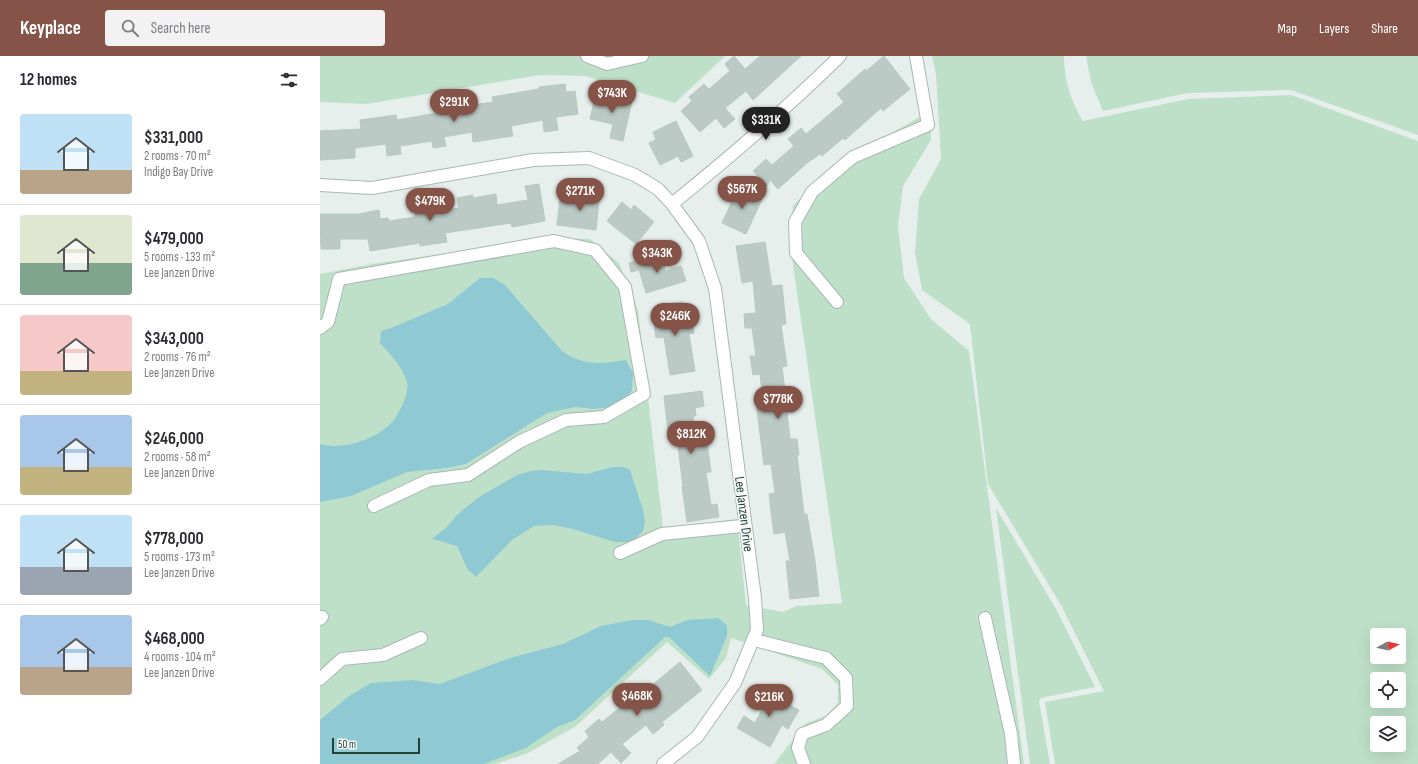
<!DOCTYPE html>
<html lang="en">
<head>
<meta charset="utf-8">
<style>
  :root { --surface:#fff; --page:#f2f2f3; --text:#2b2b33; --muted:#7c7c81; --line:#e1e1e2; --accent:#855347 }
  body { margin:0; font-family:"Sofia Sans Condensed",sans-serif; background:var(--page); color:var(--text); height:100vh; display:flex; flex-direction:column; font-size:15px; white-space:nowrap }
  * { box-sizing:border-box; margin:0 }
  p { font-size:13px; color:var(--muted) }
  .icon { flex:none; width:22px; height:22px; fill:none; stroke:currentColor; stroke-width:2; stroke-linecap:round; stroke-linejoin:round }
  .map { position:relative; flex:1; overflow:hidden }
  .panel { display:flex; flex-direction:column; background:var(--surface); width:320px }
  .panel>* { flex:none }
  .needle { width:26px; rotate:82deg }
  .tools { position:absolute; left:1050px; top:572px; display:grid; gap:8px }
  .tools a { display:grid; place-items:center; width:36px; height:36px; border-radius:4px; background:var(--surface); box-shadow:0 4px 16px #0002; font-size:20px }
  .scale { position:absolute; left:12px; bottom:10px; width:88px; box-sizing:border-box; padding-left:4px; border:2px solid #24423a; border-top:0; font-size:11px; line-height:14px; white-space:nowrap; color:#24423a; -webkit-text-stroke:3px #f7fbf9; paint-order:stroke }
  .price { position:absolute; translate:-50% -34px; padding:0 9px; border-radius:14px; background:var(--accent); color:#fff; font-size:13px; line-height:26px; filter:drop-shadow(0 1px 2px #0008) }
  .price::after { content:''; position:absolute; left:50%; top:24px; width:12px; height:9px; margin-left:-6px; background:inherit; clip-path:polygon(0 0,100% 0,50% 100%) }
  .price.on { background:#222; color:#fff }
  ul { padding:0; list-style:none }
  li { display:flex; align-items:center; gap:12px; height:100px; padding:0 20px }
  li+li { border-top:1px solid var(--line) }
  li span { display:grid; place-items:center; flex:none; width:112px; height:80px; border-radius:4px; color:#555 }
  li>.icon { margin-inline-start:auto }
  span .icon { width:48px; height:48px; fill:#fffc; stroke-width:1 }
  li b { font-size:17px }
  h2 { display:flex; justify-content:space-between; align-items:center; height:48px; padding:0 20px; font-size:17px }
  header { display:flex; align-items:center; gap:24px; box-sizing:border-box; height:56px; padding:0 20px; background:var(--accent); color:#fff }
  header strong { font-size:19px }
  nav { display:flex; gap:22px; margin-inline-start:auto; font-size:14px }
  .search { width:280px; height:36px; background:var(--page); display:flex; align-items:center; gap:10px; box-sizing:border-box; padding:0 14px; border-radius:4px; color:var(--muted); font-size:15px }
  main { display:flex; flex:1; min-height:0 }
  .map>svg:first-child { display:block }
  .green { fill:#bfe0c8; fill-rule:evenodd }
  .water { fill:#8ec9d4 }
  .building { fill:#bbcac4; stroke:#b8c9c2 }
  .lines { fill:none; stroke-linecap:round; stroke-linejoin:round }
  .minor-casing { stroke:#a8b8b2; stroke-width:14 }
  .minor { stroke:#fff; stroke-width:12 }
  .labels { text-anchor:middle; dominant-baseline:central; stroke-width:3; stroke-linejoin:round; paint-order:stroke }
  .street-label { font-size:14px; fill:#24423a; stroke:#f7fbf9 }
</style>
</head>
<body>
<header>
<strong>Keyplace</strong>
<div class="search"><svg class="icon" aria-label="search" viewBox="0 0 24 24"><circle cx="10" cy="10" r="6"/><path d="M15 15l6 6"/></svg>Search here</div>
<nav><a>Map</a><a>Layers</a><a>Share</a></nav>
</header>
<main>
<section class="panel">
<h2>12 homes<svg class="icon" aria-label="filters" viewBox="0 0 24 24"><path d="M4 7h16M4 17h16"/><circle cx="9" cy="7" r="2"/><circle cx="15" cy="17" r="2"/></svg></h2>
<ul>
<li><span style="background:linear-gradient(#bfe0f5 70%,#b9a48a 0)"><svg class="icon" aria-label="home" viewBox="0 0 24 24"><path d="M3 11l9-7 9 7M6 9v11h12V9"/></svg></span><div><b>$331,000</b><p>2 rooms · 70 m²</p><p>Indigo Bay Drive</p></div></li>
<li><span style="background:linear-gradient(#dfe7d0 60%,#7fa58c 0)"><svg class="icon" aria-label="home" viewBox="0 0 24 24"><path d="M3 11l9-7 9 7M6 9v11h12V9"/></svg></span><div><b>$479,000</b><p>5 rooms · 133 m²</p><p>Lee Janzen Drive</p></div></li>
<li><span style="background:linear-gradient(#f6c9c9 70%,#c2b280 0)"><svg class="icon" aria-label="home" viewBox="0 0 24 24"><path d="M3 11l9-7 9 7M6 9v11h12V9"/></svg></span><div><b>$343,000</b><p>2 rooms · 76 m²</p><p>Lee Janzen Drive</p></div></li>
<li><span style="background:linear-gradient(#a9c7e8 65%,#c2b280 0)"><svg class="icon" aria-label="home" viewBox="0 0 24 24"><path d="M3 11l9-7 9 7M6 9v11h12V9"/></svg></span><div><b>$246,000</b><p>2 rooms · 58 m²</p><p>Lee Janzen Drive</p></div></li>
<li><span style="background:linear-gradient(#bfe0f5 65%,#9aa5b1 0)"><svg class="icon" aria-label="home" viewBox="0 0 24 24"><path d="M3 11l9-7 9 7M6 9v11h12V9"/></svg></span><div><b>$778,000</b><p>5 rooms · 173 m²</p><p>Lee Janzen Drive</p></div></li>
<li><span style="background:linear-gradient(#a9c7e8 65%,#b9a48a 0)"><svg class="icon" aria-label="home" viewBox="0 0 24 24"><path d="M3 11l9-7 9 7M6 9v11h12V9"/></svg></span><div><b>$468,000</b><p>4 rooms · 104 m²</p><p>Lee Janzen Drive</p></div></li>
</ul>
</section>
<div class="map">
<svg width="1098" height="708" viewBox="0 0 1098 708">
  <rect width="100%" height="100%" fill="#e6efeb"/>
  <!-- green -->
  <path class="green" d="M0,0H405L355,47L266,20L220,19L46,48L0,46Z
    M590,0H602L611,49V84L583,130L578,169L584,222L611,263L649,295L704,708H454L485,668L507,659L518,647V629L502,613L411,582L406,602L389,623L347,586L256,670L208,697L175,708H0V218L52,208L233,182L270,183L299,207L318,254L343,472L417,463L426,549L463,556L476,550L522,547L469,181L473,150L500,122L535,98L603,59L593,4Z
    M612,0H744C744,23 751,46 763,65L868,43L971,39L1098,85V708H735L725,646L784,635L742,551L668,428L650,268L602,234L595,196L599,143L621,103L616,18ZM1057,579H1079V601H1057ZM1057,623H1079V645H1057ZM1057,667H1079V689H1057Z
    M766,0H1098V79L971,34L868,37L783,55L771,26Z
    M676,452L736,553L775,631L721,642L719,645L730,708H710Z"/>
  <!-- water -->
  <path class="water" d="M160,222H173L185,229L242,295C263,310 281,308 306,304L313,317L312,334L306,343L294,351L274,353L255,351L227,357L146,408L127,412L87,416L31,440L0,446V388C24,395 62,382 76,361C78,357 80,353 82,350C85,344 89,333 87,326C82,310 71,299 60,287L61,275L71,272L128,248Z
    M292,411H304L310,414L323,454L325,466L323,475L317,481L308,486H295L253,473L234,469L214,470L192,484L156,521L148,514L137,490L112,483L128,470L137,459L159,441L197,419L211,415L221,414L267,418Z
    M398,562L407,569V580L390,620L349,581H345L255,664L237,671L206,692L164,708H0V664L29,640L51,627L93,624L120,628L190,602L243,588L281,570L312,564H328L350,571L367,564Z"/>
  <!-- building -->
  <path class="building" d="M414,0L425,13L440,0H481L433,44L426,35L405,52L415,63L404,72L396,62L380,76L361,55L372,45L369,41L384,28L389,33L410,15L405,8Z
    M564,0L590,33L563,55L561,52L525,84L523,82L502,100L500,98L487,107L458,133L450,124L447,130L433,115L446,103L452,109L474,90L468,83L481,72L486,78L524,46L517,38L545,13L546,15Z
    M245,28L246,36L255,35L258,58L236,61L238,74L224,76L223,64L191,70L193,80L153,86L152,76L124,81L126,90L113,92L112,85L80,90L81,98L67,100L66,88L35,92V102L0,104V75L41,73L40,64L76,59L77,64L129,55L128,53L173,46L172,41L219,33V31Z
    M276,37L312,45L303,85L290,82L293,68L270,63Z
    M356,65L373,100L361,106L358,100L340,109L329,87L336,84L333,76Z
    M219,128L225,165L192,171L191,167L125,177L127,186L100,190V187L50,195L48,183H20V193H1L0,158H38L59,154L60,163L68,162L69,165L95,161L94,148L108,146L109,157L139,152L137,142L153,139V142L176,138L177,149L208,144L205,130Z
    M419,130L443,141L426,178L402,167Z
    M271,133L280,134L276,174L237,169L240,141L269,145Z
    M302,146L311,154L314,149L334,166L316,188L287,165Z
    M445,186L452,230L462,229L466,268L461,269L467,310L462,311L465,335L472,334L475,356L467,357L470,383H477L479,399H477L484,458H487L495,505L499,540L470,543L466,505H470L465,476L454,478L452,464L449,438L455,437L451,408L444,409L436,347L443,346L440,318L433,319L430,300H436L432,272H425L424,258L436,257L433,225L422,227L416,190Z
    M341,198L345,215L361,210L366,225L326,237L319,214L311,216L309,207Z
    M363,246L366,265L372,264L374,277L369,278L375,315L350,319L344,281L336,282L333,259L338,258L337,249Z
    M382,335L384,350L375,352L376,360H373L375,380L386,379L391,416H386L391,449L397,448L399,461L367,466L362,431H363L356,374L348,375L344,340Z
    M360,606L382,634L342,666L344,669L333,678L326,669L302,688L311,697L301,707L291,696L278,708H238L260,695L257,692L269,681L265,675L279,663L282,666L318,637L320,639Z
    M440,632L479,654L468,673L462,669L450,691L417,672L424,660L435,667L444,650L433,644Z"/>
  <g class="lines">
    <defs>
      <path id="minor" d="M267,0L287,8L322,0
        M0,129L52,132L213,104L269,102L315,119L338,133L352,148L379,185L395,232L435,542L437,574L415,627L377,681L343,708
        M352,148C410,101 466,53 520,0
        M517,246L476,197L475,166L492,136L533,101L608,69L596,0
        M0,272L8,266L19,223L234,185L275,194L305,231L324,338L284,361L246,364L199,386L148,419L109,424L54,450
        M300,497L342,478L422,470
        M665,562L691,678L694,708
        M0,563L2,561
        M438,585L506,602L526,622L527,650L506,669L482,678L478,692L484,708
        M0,623L22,603L63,599L101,582"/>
    </defs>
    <!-- minor casing -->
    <use href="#minor" class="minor-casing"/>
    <!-- minor -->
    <use href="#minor" class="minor"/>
  </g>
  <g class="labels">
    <!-- street labels -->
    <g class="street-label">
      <text transform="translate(424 458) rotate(83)">Lee Janzen Drive</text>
    </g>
  </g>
</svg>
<div class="tools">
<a><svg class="needle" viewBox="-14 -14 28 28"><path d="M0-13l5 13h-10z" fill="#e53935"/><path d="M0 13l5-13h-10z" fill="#7c7c81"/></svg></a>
<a><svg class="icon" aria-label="locate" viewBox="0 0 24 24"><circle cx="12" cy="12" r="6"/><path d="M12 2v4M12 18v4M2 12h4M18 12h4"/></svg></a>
<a><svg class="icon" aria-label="layers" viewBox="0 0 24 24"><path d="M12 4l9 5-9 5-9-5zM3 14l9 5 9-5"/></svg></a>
</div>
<div class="scale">50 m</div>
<b class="price" style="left:292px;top:58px">$743K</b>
<b class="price" style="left:134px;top:67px">$291K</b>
<b class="price on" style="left:446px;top:85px">$331K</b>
<b class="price" style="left:422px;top:154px">$567K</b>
<b class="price" style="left:260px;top:156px">$271K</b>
<b class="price" style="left:110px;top:166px">$479K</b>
<b class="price" style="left:337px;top:218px">$343K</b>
<b class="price" style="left:355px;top:281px">$246K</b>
<b class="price" style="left:458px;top:364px">$778K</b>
<b class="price" style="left:371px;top:399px">$812K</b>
<b class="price" style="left:317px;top:661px">$468K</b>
<b class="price" style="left:449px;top:662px">$216K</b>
</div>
</main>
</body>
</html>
